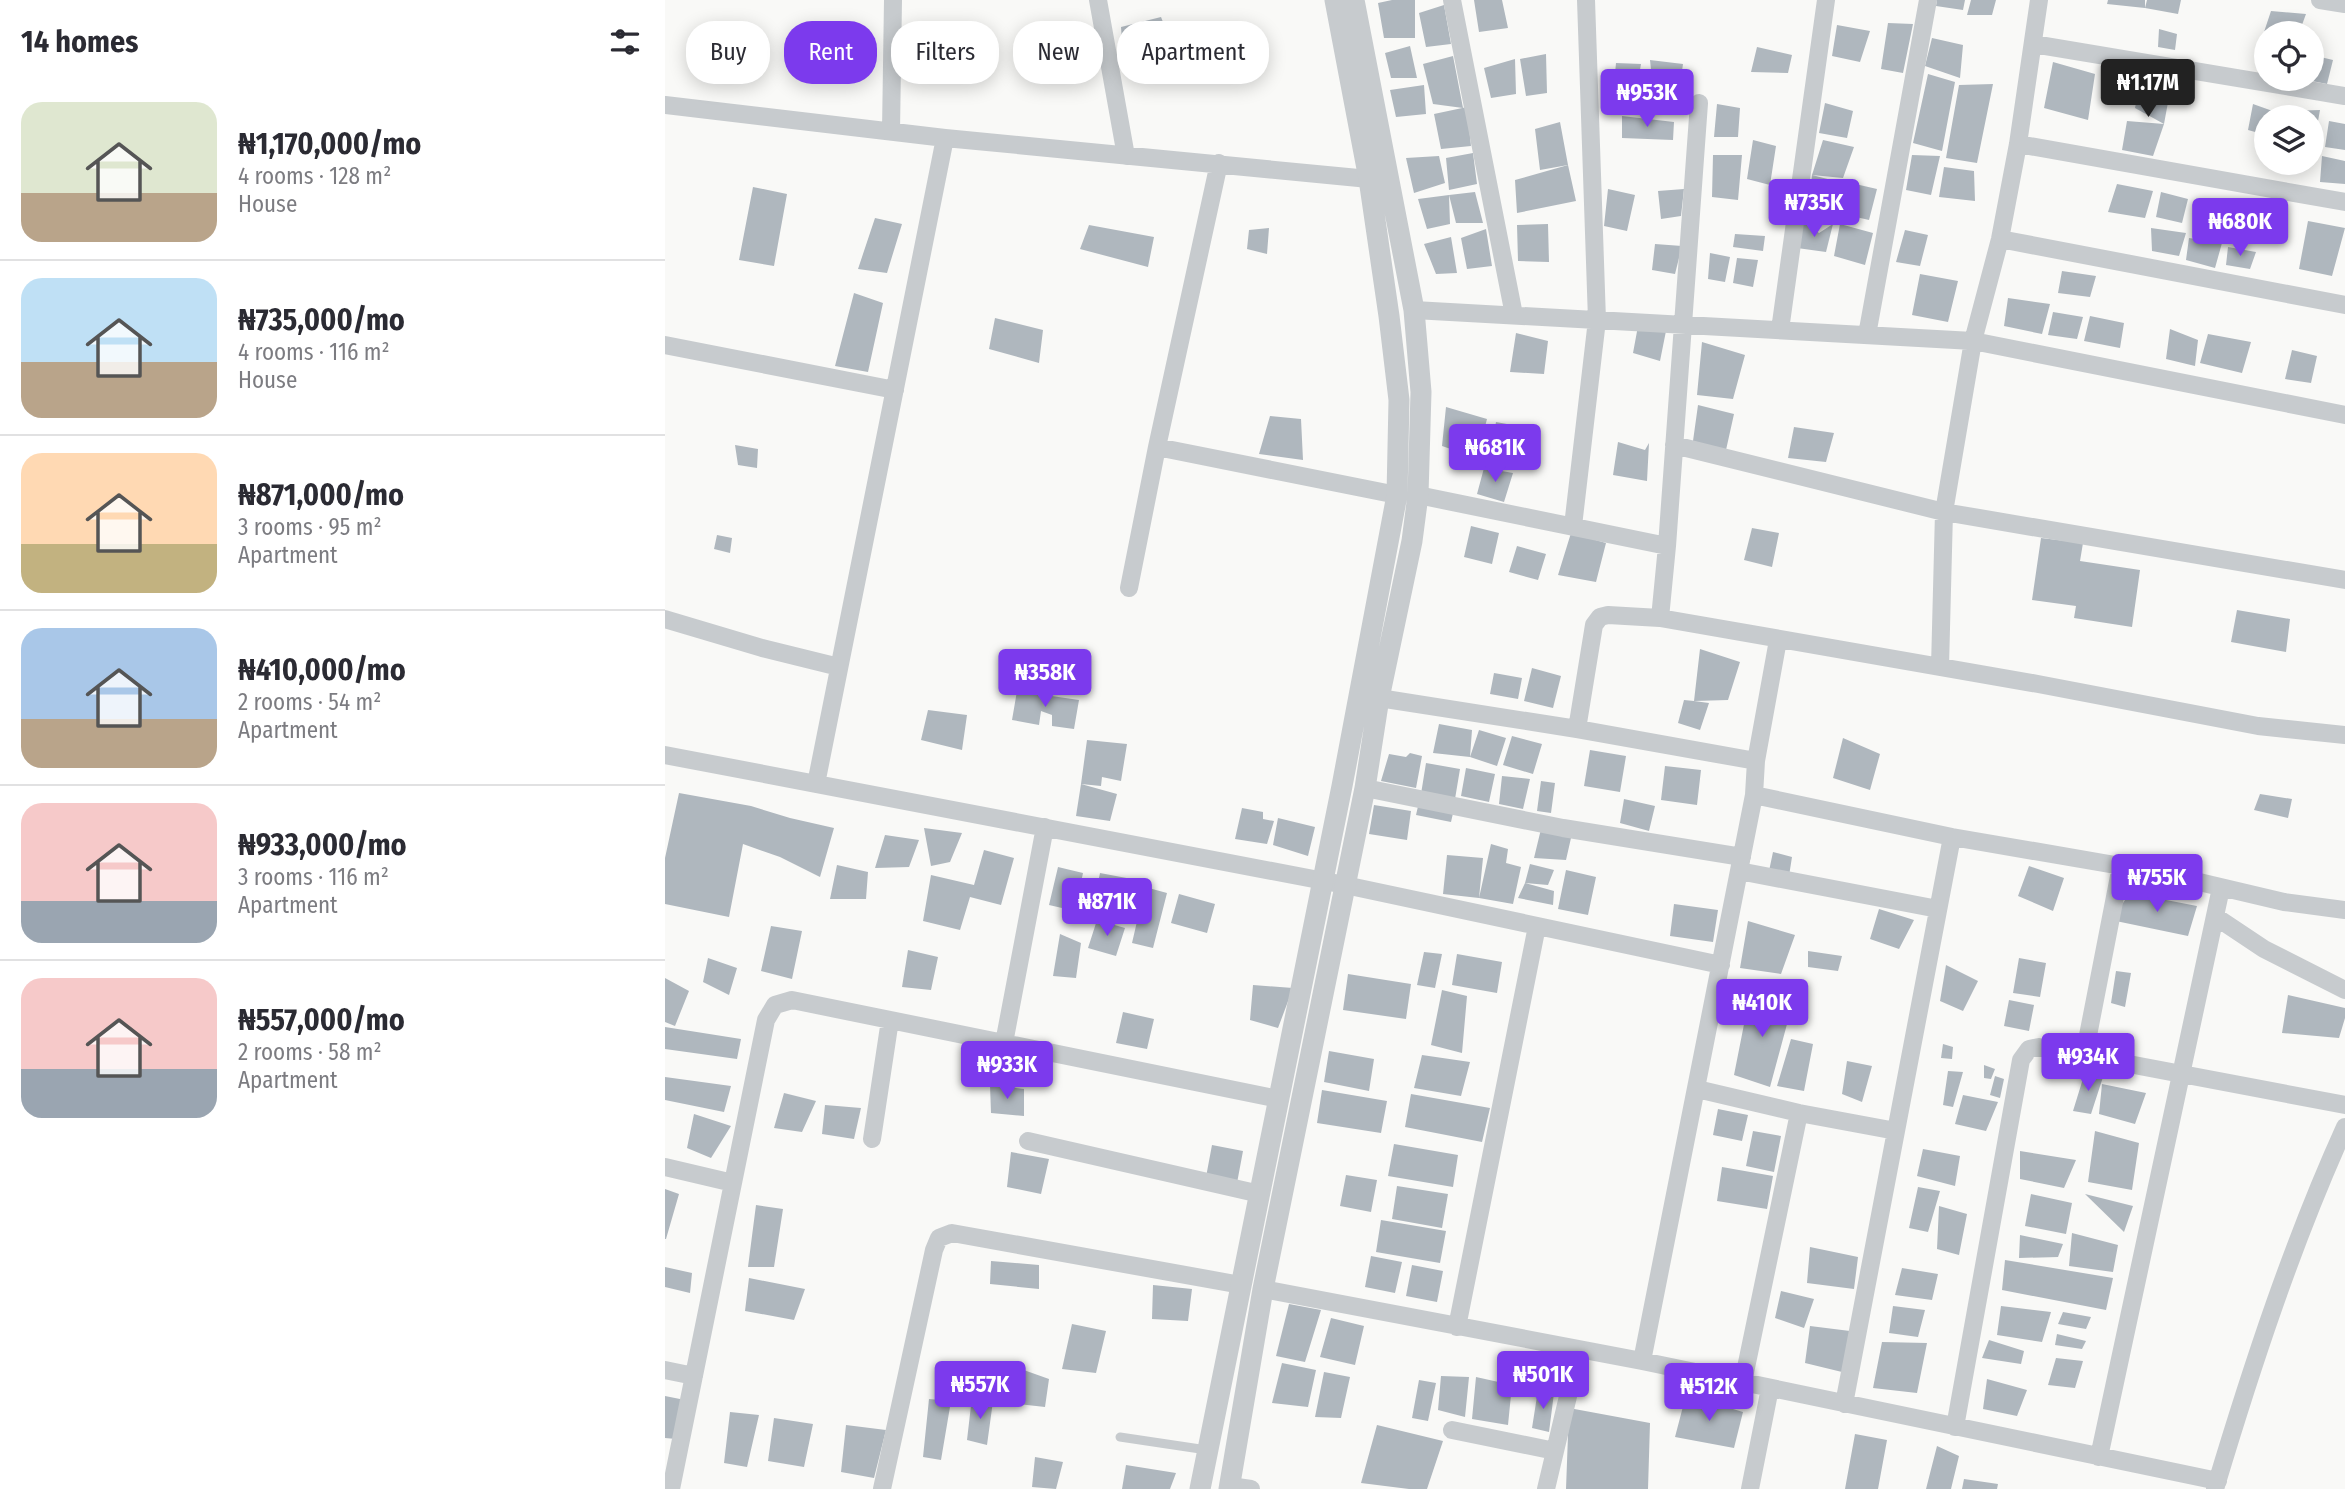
<!DOCTYPE html>
<html lang="en">
<head>
<meta charset="utf-8">
<style>
  :root { --surface:#fff; --page:#f7f7f7; --text:#2b2b33; --muted:#7c7c81; --line:#e1e1e2; --accent:#7c3aed }
  body { margin:0; font-family:"Fira Sans Condensed",sans-serif; background:var(--page); color:var(--text); height:100vh; display:flex; flex-direction:column; font-size:26px; white-space:nowrap }
  * { box-sizing:border-box; margin:0 }
  p { font-size:23px; color:var(--muted) }
  .icon { flex:none; width:38px; height:38px; fill:none; stroke:currentColor; stroke-width:2; stroke-linecap:round; stroke-linejoin:round }
  .map { position:relative; flex:1; overflow:hidden }
  .sheet { display:flex; flex-direction:column; background:var(--surface); width:665px }
  .sheet>* { flex:none }
  .top-card { position:absolute; left:21px; top:21px; width:665px; height:63px; display:flex; gap:14px }
  .tools { position:absolute; left:1589px; top:21px; display:grid; gap:14px }
  .tools a { display:grid; place-items:center; width:70px; height:70px; border-radius:50%; background:var(--surface); box-shadow:0 4px 18px #0003; font-size:35px }
  .price { position:absolute; translate:-50% -60px; padding:0 16px; border-radius:7px; background:var(--accent); color:#fff; font-size:23px; line-height:46px; filter:drop-shadow(0 2px 4px #0008) }
  .price::after { content:''; position:absolute; left:50%; top:42px; width:21px; height:16px; margin-left:-10px; background:inherit; clip-path:polygon(0 0,100% 0,50% 100%) }
  .price.active { background:#222; color:#fff }
  ul { padding:0; list-style:none }
  li { display:flex; align-items:center; gap:21px; height:175px; padding:0 21px }
  li+li { border-top:2px solid var(--line) }
  li span { display:grid; place-items:center; flex:none; width:196px; height:140px; border-radius:21px; color:#555 }
  li>.icon { margin-inline-start:auto }
  span .icon { width:84px; height:84px; fill:#fffc; stroke-width:1 }
  li b { font-size:30px }
  h2 { display:flex; justify-content:space-between; align-items:center; height:84px; padding:0 21px; font-size:30px }
  .chip { padding:0 24px; border-radius:28px; background:var(--surface); box-shadow:0 4px 18px #0003; font-size:24px; line-height:63px }
  .chip.active { background:var(--accent); color:#fff }
  main { display:flex; flex:1; min-height:0 }
  .map>svg:first-child { display:block }
  .building { fill:#afb7be }
  .lines { fill:none; stroke-linecap:round; stroke-linejoin:round }
  .service { stroke:#c7cbce; stroke-width:9 }
  .minor { stroke:#c7cbce; stroke-width:18 }
  .tertiary { stroke:#c7cbce; stroke-width:21 }
</style>
</head>
<body>
<main>
<section class="sheet">
<h2>14 homes<svg class="icon" aria-label="filters" viewBox="0 0 24 24"><path d="M4 7h16M4 17h16"/><circle cx="9" cy="7" r="2"/><circle cx="15" cy="17" r="2"/></svg></h2>
<ul>
<li><span style="background:linear-gradient(#dfe7d0 65%,#b9a48a 0)"><svg class="icon" aria-label="home" viewBox="0 0 24 24"><path d="M3 11l9-7 9 7M6 9v11h12V9"/></svg></span><div><b>₦1,170,000/mo</b><p>4 rooms · 128 m²</p><p>House</p></div></li>
<li><span style="background:linear-gradient(#bfe0f5 60%,#b9a48a 0)"><svg class="icon" aria-label="home" viewBox="0 0 24 24"><path d="M3 11l9-7 9 7M6 9v11h12V9"/></svg></span><div><b>₦735,000/mo</b><p>4 rooms · 116 m²</p><p>House</p></div></li>
<li><span style="background:linear-gradient(#ffd9b3 65%,#c2b280 0)"><svg class="icon" aria-label="home" viewBox="0 0 24 24"><path d="M3 11l9-7 9 7M6 9v11h12V9"/></svg></span><div><b>₦871,000/mo</b><p>3 rooms · 95 m²</p><p>Apartment</p></div></li>
<li><span style="background:linear-gradient(#a9c7e8 65%,#b9a48a 0)"><svg class="icon" aria-label="home" viewBox="0 0 24 24"><path d="M3 11l9-7 9 7M6 9v11h12V9"/></svg></span><div><b>₦410,000/mo</b><p>2 rooms · 54 m²</p><p>Apartment</p></div></li>
<li><span style="background:linear-gradient(#f6c9c9 70%,#9aa5b1 0)"><svg class="icon" aria-label="home" viewBox="0 0 24 24"><path d="M3 11l9-7 9 7M6 9v11h12V9"/></svg></span><div><b>₦933,000/mo</b><p>3 rooms · 116 m²</p><p>Apartment</p></div></li>
<li><span style="background:linear-gradient(#f6c9c9 65%,#9aa5b1 0)"><svg class="icon" aria-label="home" viewBox="0 0 24 24"><path d="M3 11l9-7 9 7M6 9v11h12V9"/></svg></span><div><b>₦557,000/mo</b><p>2 rooms · 58 m²</p><p>Apartment</p></div></li>
</ul>
</section>
<div class="map">
<svg width="1680" height="1489" viewBox="0 0 1680 1489">
  <rect width="100%" height="100%" fill="#f9f9f7"/>
  <!-- building -->
  <path class="building" d="M727,0H750V38H719L713,3Z
    M809,0H837L843,28L814,32Z
    M1272,0H1300L1298,10L1271,6Z
    M1306,0H1331L1327,15H1302Z
    M1443,0H1480V8L1442,4Z
    M1482,0H1516L1513,14L1480,8Z
    M779,5L786,44L761,47L754,13Z
    M1606,11L1641,14L1634,33H1601V39L1597,38Z
    M496,17L509,50L458,54L456,27Z
    M1223,23L1248,24L1238,73L1216,69Z
    M1172,25L1205,31L1195,62L1167,56Z
    M1494,29L1512,34L1510,50L1493,47Z
    M1267,38L1298,45L1295,78L1260,66Z
    M745,46L752,78H726L720,53Z
    M1092,47L1127,55L1123,73L1086,72Z
    M881,54L882,93L861,96L855,59Z
    M1647,55L1668,60L1662,84L1642,80L1647,79Z
    M788,56L798,108L768,104L758,64Z
    M850,59L851,94L826,98L819,68Z
    M985,60L1018,64L1015,85L987,79Z
    M1388,62L1430,74L1423,120L1379,108Z
    M951,63L976,64L968,111L947,105Z
    M1263,74L1290,82L1277,151L1248,143Z
    M1476,79L1506,86L1499,124L1488,156L1457,150L1462,121L1499,124L1470,108Z
    M1328,84L1312,163L1281,158L1294,85Z
    M759,85L761,114L731,117L725,90Z
    M1160,103L1188,111L1182,138L1154,133Z
    M1052,104L1075,108L1073,137H1049Z
    M1588,104L1616,114L1615,117H1601V135L1583,130Z
    M802,107L806,146L776,149L769,114Z
    M1655,110L1648,149H1647V117H1621L1622,111Z
    M957,116L1009,122L1008,140L957,138Z
    M1664,121L1680,124V150L1660,147Z
    M895,122L903,165L875,170L870,129Z
    M1088,140L1111,146L1105,185L1082,179Z
    M1158,140L1189,147L1178,178L1147,175L1178,183L1173,219L1143,213L1147,175Z
    M808,153L812,184L784,190L781,158Z
    M1048,155H1077L1073,200L1047,197Z
    M1247,155L1275,156L1266,195L1241,190Z
    M774,156L780,183L749,193L741,158Z
    M1657,156L1680,161V184L1655,182Z
    M903,165L911,201L852,213L850,180Z
    M1279,167L1309,171L1310,201L1274,197Z
    M1186,183L1212,189L1204,220L1178,214Z
    M1452,184L1488,191L1480,218L1443,212Z
    M88,187L122,194L109,266L74,260Z
    M943,189L970,195L962,231L939,226Z
    M1019,189L1016,216L996,219L993,191Z
    M810,192L818,223H791L784,195Z
    M1496,192L1523,199L1517,223L1491,217Z
    M784,195L785,224L762,229L753,199Z
    M1532,199L1562,203L1563,237L1528,231Z
    M1570,202L1603,212L1595,241L1564,233Z
    M210,218L237,224L222,273L193,269Z
    M1139,221L1154,233L1168,224L1161,252L1132,248Z
    M1643,221L1680,228L1667,276L1634,269Z
    M883,224L884,262L853,261L852,225Z
    M1175,224L1208,233L1200,265L1169,256Z
    M424,225L489,237L483,267L415,249Z
    M604,228L602,254L582,249L584,230Z
    M1486,228L1521,233L1514,256L1487,251Z
    M821,229L827,266L802,269L796,238Z
    M1240,230L1263,235L1255,266L1231,262Z
    M1070,234L1100,236L1098,251L1068,247Z
    M786,237L792,273L771,274L759,244Z
    M1524,238L1557,243L1550,268L1521,260Z
    M990,244L1017,246L1010,274L987,270Z
    M1563,247L1591,252L1585,269L1561,265Z
    M1045,253L1065,257L1060,282L1043,279Z
    M1072,258L1093,260L1088,287L1068,283Z
    M1397,271L1431,276L1425,297L1393,293Z
    M1255,274L1293,281L1283,322L1247,315Z
    M189,293L218,303L203,372L170,366Z
    M1343,298L1385,304L1377,334L1339,326Z
    M1388,312L1418,317L1412,339L1383,335Z
    M1425,316L1459,323L1455,348L1419,341Z
    M330,318L378,330L374,363L324,349Z
    M973,326L1001,331L995,361L968,353Z
    M1505,329L1533,340L1530,366L1501,359Z
    M851,333L883,341L879,374L845,372Z
    M1543,334L1586,342L1577,373L1535,363Z
    M1037,342L1080,355L1068,399L1032,395Z
    M1627,350L1652,356L1646,383L1620,379Z
    M1033,405L1069,414L1061,450L1028,441Z
    M781,407L822,419L812,458L777,446Z
    M605,416L636,419L638,460L594,454Z
    M831,422L858,427L850,460L825,456Z
    M1129,427L1169,433L1161,462L1123,458Z
    M953,442L980,450L984,443L982,481L948,475Z
    M70,445L93,449L92,468L73,465Z
    M819,468L848,473L839,502L812,494Z
    M806,526L834,533L827,564L799,557Z
    M1087,528L1114,533L1107,567L1079,560Z
    M906,533L941,543L931,582L893,575Z
    M52,535L67,538L65,553L49,549Z
    M1376,538L1418,543L1415,561L1475,570L1467,627L1409,618L1411,606L1367,600Z
    M852,546L881,554L873,580L844,572Z
    M1572,610L1625,619L1621,652L1566,642Z
    M1035,649L1075,662L1063,700L1029,701L1044,703L1035,730L1013,723L1019,700L1029,701Z
    M867,668L896,676L888,708L859,701Z
    M829,673L857,678L853,699L825,694Z
    M352,691L414,700L409,729L387,726V715L376,711L374,725L347,720Z
    M263,710L302,715L297,750L256,740Z
    M774,724L807,730L805,757L814,730L841,738L832,766L805,757L768,753Z
    M847,736L877,744L868,774L838,765Z
    M1178,738L1215,754L1205,790L1168,778Z
    M422,740L462,744L456,781L437,777L436,786L416,784Z
    M925,750L961,756L955,792L919,786Z
    M745,753L757,756L751,788L716,781L724,754L741,757Z
    M761,763L795,769L790,799L756,794Z
    M1000,766L1036,770L1032,805L996,800Z
    M801,768L830,774L824,802L796,796Z
    M837,776L865,779L858,809L834,804Z
    M876,781L890,783L886,813L872,811Z
    M416,784L452,794L445,821L411,816Z
    M14,793L86,806L125,818L169,828L155,877L115,857L78,844L64,917L0,904V858Z
    M1595,794L1627,799L1623,818L1589,810Z
    M959,799L990,806L984,831L955,823Z
    M754,802L789,809L786,822L751,815Z
    M709,805L746,811L742,840L704,834Z
    M577,808L598,812V819L609,821L602,844L570,839Z
    M613,818L650,827L643,856L608,845Z
    M259,828L297,833L285,862L266,866Z
    M876,829L906,838L901,860L869,858Z
    M220,835L254,840L244,867L210,868Z
    M826,844L843,849L841,863L856,867L848,904L814,898Z
    M319,850L349,858L336,905L305,897L295,930L258,921L266,875L309,885Z
    M1108,852L1127,857L1124,876L1104,871Z
    M782,855L818,858L814,898L778,894Z
    M865,864L889,870L883,885L860,883Z
    M172,865L203,872L201,899H165Z
    M1364,866L1399,878L1388,911L1353,896Z
    M393,867L418,873L410,911L384,905Z
    M901,870L931,877L923,915L893,909Z
    M435,873L472,880L465,913L428,906Z
    M860,883L889,891L888,905L853,898Z
    M480,887L502,893L488,948L467,943Z
    M1465,893L1532,906L1523,936L1446,920Z
    M514,894L550,904L542,933L506,923Z
    M1009,904L1053,910L1048,942L1005,936Z
    M1214,909L1249,920L1234,949L1205,939Z
    M432,920L460,928L451,956L423,948Z
    M1083,921L1130,935L1116,974L1075,968Z
    M106,926L137,931L127,979L96,971Z
    M395,934L416,943L411,978L388,976Z
    M243,950L273,957L266,990L237,987Z
    M1143,951L1177,956L1173,971L1143,967Z
    M759,952L777,954L770,988L752,985Z
    M792,954L837,962L832,993L787,985Z
    M43,958L72,968L64,995L38,982Z
    M1354,958L1381,963L1375,997L1348,993Z
    M1281,965L1313,981L1298,1011L1275,1001Z
    M1451,971L1466,973L1460,1007L1446,1003Z
    M683,974L746,984L741,1019L678,1010Z
    M0,978L24,991L10,1026L0,1022Z
    M588,985L628,988L613,1028L585,1020Z
    M777,990L802,996L797,1053L766,1045Z
    M1085,994L1128,1002L1105,1087L1069,1075Z
    M1623,995L1680,1008V1018L1674,1038L1617,1033Z
    M1344,1000L1369,1005L1364,1031L1339,1026Z
    M458,1012L489,1019L482,1049L451,1043Z
    M0,1027L76,1039L72,1059L0,1049Z
    M1126,1039L1148,1044L1139,1091L1112,1086Z
    M1278,1044L1288,1047L1287,1059L1276,1058Z
    M664,1051L709,1059L704,1091L659,1082Z
    M757,1055L805,1062L796,1096L749,1088Z
    M1182,1061L1207,1066L1197,1102L1177,1094Z
    M1319,1065L1330,1069L1326,1079L1319,1078Z
    M1283,1071L1298,1072L1288,1107L1278,1105Z
    M1420,1072L1438,1077L1426,1114L1408,1111Z
    M1330,1076L1339,1079L1335,1098L1325,1095Z
    M0,1077L66,1086L59,1112L0,1100Z
    M1437,1084L1481,1093L1470,1124L1434,1114Z
    M325,1085L359,1089V1116L326,1113Z
    M657,1090L722,1101L716,1133L652,1123Z
    M119,1093L151,1101L137,1132L109,1128Z
    M746,1094L825,1108L817,1142L740,1127Z
    M1298,1095L1333,1102L1321,1131L1290,1124Z
    M160,1105L196,1108L189,1139L157,1134Z
    M1053,1109L1083,1115L1077,1141L1048,1135Z
    M29,1114L66,1126L46,1158L22,1148Z
    M1088,1131L1116,1136L1109,1172L1081,1166Z
    M1430,1131L1474,1143L1467,1190L1423,1182Z
    M729,1144L793,1155L788,1187L723,1176Z
    M547,1145L578,1151L572,1183L541,1177Z
    M1258,1149L1295,1156L1290,1186L1252,1176Z
    M1355,1151L1411,1160L1399,1188L1355,1179Z
    M346,1152L384,1159L376,1194L342,1187Z
    M1057,1167L1108,1176L1102,1209L1052,1201Z
    M681,1175L712,1180L706,1212L675,1206Z
    M732,1186L783,1194L777,1228L727,1219Z
    M1253,1187L1275,1191L1263,1232L1244,1228Z
    M0,1189L14,1194L1,1239H0Z
    M1366,1194L1407,1203L1401,1234L1360,1226Z
    M1420,1194L1468,1206L1459,1232Z
    M91,1205L118,1209L109,1267H83Z
    M1274,1206L1302,1214L1294,1255L1272,1249Z
    M716,1220L781,1231L775,1263L711,1252Z
    M1407,1233L1453,1245L1448,1272L1404,1266Z
    M1355,1235L1398,1244L1393,1257L1354,1258Z
    M1145,1247L1193,1257L1189,1289L1142,1283Z
    M706,1256L737,1262L730,1293L700,1287Z
    M1340,1260L1448,1278L1441,1310L1337,1290Z
    M326,1261L374,1265V1289L325,1284Z
    M747,1265L778,1271L772,1302L741,1296Z
    M0,1267L27,1273L25,1293L0,1287Z
    M1237,1268L1273,1274L1267,1300L1230,1295Z
    M84,1278L140,1289L129,1320L80,1311Z
    M488,1285L527,1289L523,1321L487,1319Z
    M1116,1291L1149,1299L1139,1328L1110,1318Z
    M624,1304L656,1310L640,1362L611,1356Z
    M1228,1306L1260,1310L1253,1337L1224,1333Z
    M1336,1306L1386,1312L1377,1342L1332,1335Z
    M1398,1312L1426,1317L1421,1329L1393,1324Z
    M666,1318L699,1326L690,1365L655,1357Z
    M407,1324L441,1331L431,1373L397,1369Z
    M1145,1326L1185,1331L1177,1372L1140,1363Z
    M1392,1334L1421,1341L1417,1349L1390,1345Z
    M1324,1340L1359,1351L1356,1364L1317,1358Z
    M1217,1342L1262,1343L1252,1393L1208,1388Z
    M1391,1358L1418,1361L1410,1388L1383,1385Z
    M336,1362L384,1379L380,1407L337,1402Z
    M617,1363L651,1370L643,1407L607,1403Z
    M659,1372L685,1377L676,1418L650,1417Z
    M776,1376L804,1377L800,1417L773,1410Z
    M811,1377L847,1385L843,1425L807,1419Z
    M1322,1379L1362,1390L1352,1416L1318,1409Z
    M754,1380L771,1383L763,1421L747,1418Z
    M873,1390L889,1393L884,1432L867,1428Z
    M1021,1395L1078,1412L1069,1448L1010,1437Z
    M0,1396L20,1400L11,1439L0,1438Z
    M307,1397L328,1401L322,1445L302,1440Z
    M264,1399L286,1401L276,1460L258,1457Z
    M904,1408L985,1423L983,1489H901Z
    M65,1412L94,1415L82,1467L59,1463Z
    M109,1418L148,1424L139,1467L103,1461Z
    M181,1425L221,1430L209,1478L176,1472Z
    M712,1425L778,1441L762,1489H744L696,1483Z
    M1190,1434L1222,1440L1213,1489H1180Z
    M1272,1446L1294,1456L1286,1489H1261Z
    M370,1457L398,1462L391,1489L367,1487Z
    M461,1465L511,1473L505,1489H457Z
    M1299,1479L1333,1484L1332,1489H1297Z"/>
  <g class="lines">
    <!-- service -->
    <path class="service" d="M455,1437L542,1450"/>
    <!-- minor -->
    <path class="minor" d="M433,0L461,156
      M787,0L849,315
      M1655,0L1680,4
      M1368,44L1680,96
      M0,105L280,138L704,179
      M226,131L228,0
      M1353,144L1680,202
      M1335,239L1680,305
      M749,310L1308,341L1680,415
      M1115,330L1161,0
      M1202,335L1263,0
      M0,345L230,390
      M1009,445L1279,512L1680,580
      M492,447L732,495
      M753,495L1002,546L995,618L1373,684L1593,726L1680,735
      M908,526L932,320L921,0
      M1002,546L1034,103
      M464,588L492,447L554,163
      M0,619L97,648L174,667
      M1275,667L1279,512L1308,341L1335,239L1353,144L1374,0
      M714,698L912,729L1091,761
      M912,729L929,625L935,617L943,615L995,618
      M0,755L680,885L1056,965
      M151,784L280,138
      M700,788L898,828L1077,857
      M1089,795L1287,837L1456,866L1530,881L1619,902L1680,910
      M1074,871L1273,909
      M1551,917L1599,949L1680,990
      M339,1043L380,827
      M1419,1056L1456,866
      M1032,1089L1134,1113L1231,1131
      M207,1139L225,1020
      M363,1141L595,1194
      M0,1167L68,1183
      M598,1289L977,1361L1553,1481
      M792,1327L872,926
      M977,1361L1089,795L1091,761L1113,640
      M0,1370L29,1376
      M1078,1382L1134,1113
      M1179,1404L1287,837
      M1290,1427L1356,1060L1364,1049L1374,1047L1680,1105
      M787,1430L890,1451
      M1434,1457L1556,888
      M565,1486L586,1489
      M6,1489L101,1020L110,1005L127,1000L614,1099
      M217,1489L269,1250L274,1238L287,1233L576,1285
      M881,1489L914,1350
      M1085,1489L1105,1388
      M1550,1489C1587,1366 1627,1244 1680,1127"/>
    <!-- tertiary -->
    <path class="tertiary" d="M535,1489L677,786L732,495L734,400L724,316L704,179L670,0
      M564,1489L598,1289L700,788L714,698L747,541L753,495L756,392L749,310L689,0"/>
  </g>
</svg>
<div class="tools">
<a><svg class="icon" aria-label="locate" viewBox="0 0 24 24"><circle cx="12" cy="12" r="6"/><path d="M12 2v4M12 18v4M2 12h4M18 12h4"/></svg></a>
<a><svg class="icon" aria-label="layers" viewBox="0 0 24 24"><path d="M12 4l9 5-9 5-9-5zM3 14l9 5 9-5"/></svg></a>
</div>
<b class="price active" style="left:1483px;top:119px">₦1.17M</b>
<b class="price" style="left:982px;top:129px">₦953K</b>
<b class="price" style="left:1149px;top:239px">₦735K</b>
<b class="price" style="left:1575px;top:258px">₦680K</b>
<b class="price" style="left:830px;top:484px">₦681K</b>
<b class="price" style="left:380px;top:709px">₦358K</b>
<b class="price" style="left:1492px;top:914px">₦755K</b>
<b class="price" style="left:442px;top:938px">₦871K</b>
<b class="price" style="left:1097px;top:1039px">₦410K</b>
<b class="price" style="left:1423px;top:1093px">₦934K</b>
<b class="price" style="left:342px;top:1101px">₦933K</b>
<b class="price" style="left:878px;top:1411px">₦501K</b>
<b class="price" style="left:315px;top:1421px">₦557K</b>
<b class="price" style="left:1044px;top:1423px">₦512K</b>
<div class="top-card">
<a class="chip">Buy</a>
<a class="chip active">Rent</a>
<a class="chip">Filters</a>
<a class="chip">New</a>
<a class="chip">Apartment</a>
</div>
</div>
</main>
</body>
</html>
